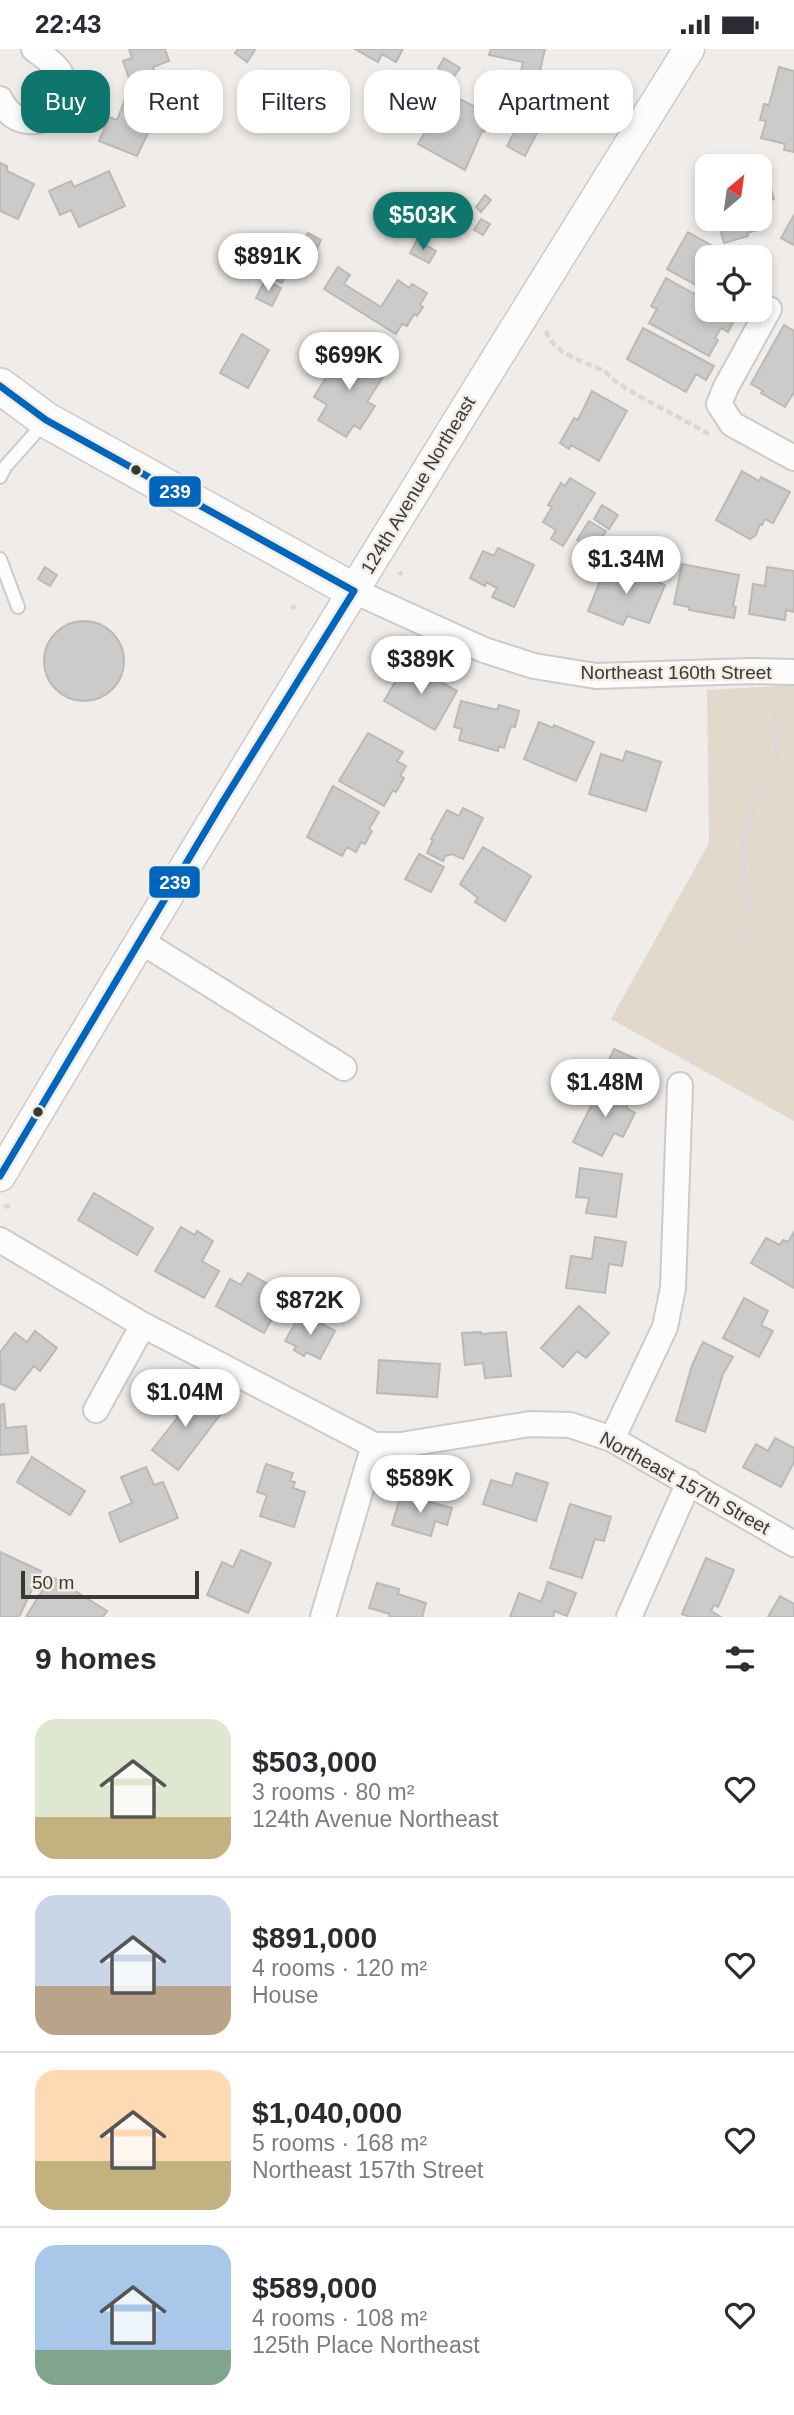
<!DOCTYPE html>
<html lang="en">
<head>
<meta charset="utf-8">
<style>
  :root { --surface:#fff; --page:#f7f7f7; --text:#2b2b33; --muted:#7c7c81; --line:#e1e1e2; --accent:#0f766e }
  body { margin:0; font-family:Helvetica,sans-serif; background:var(--page); color:var(--text); height:100vh; display:flex; flex-direction:column; font-size:26px; white-space:nowrap }
  * { box-sizing:border-box; margin:0 }
  p { font-size:23px; color:var(--muted) }
  .icon { flex:none; width:38px; height:38px; fill:none; stroke:currentColor; stroke-width:2; stroke-linecap:round; stroke-linejoin:round }
  .map { position:relative; height:1568px; overflow:hidden }
  .drawer { display:flex; flex-direction:column; background:var(--surface); flex:1 }
  .drawer>* { flex:none }
  .banner { position:absolute; left:21px; top:21px; width:752px; height:63px; display:flex; gap:14px }
  .needle { width:46px; rotate:29deg }
  .tools { position:absolute; left:695px; top:105px; display:grid; gap:14px }
  .tools a { display:grid; place-items:center; width:77px; height:77px; border-radius:14px; background:var(--surface); box-shadow:0 4px 10px #0003; font-size:35px }
  .scale { position:absolute; left:21px; bottom:18px; width:178px; box-sizing:border-box; padding-left:7px; border:4px solid #3a3835; border-top:0; font-size:19px; line-height:24px; white-space:nowrap; color:#3a3835; -webkit-text-stroke:5px #f2ede6; paint-order:stroke }
  .price { position:absolute; translate:-50% -60px; padding:0 16px; border-radius:24px; background:#fff; color:#222; font-size:23px; line-height:46px; filter:drop-shadow(0 2px 4px #0008) }
  .price::after { content:''; position:absolute; left:50%; top:42px; width:21px; height:16px; margin-left:-10px; background:inherit; clip-path:polygon(0 0,100% 0,50% 100%) }
  .price.selected { background:var(--accent); color:#fff }
  ul { padding:0; list-style:none }
  li { display:flex; align-items:center; gap:21px; height:175px; padding:0 35px }
  li+li { border-top:2px solid var(--line) }
  li span { display:grid; place-items:center; flex:none; width:196px; height:140px; border-radius:21px; color:#555 }
  li>.icon { margin-inline-start:auto }
  span .icon { width:84px; height:84px; fill:#fffc; stroke-width:1 }
  li b { font-size:30px }
  h2 { display:flex; justify-content:space-between; align-items:center; height:84px; padding:0 35px; font-size:30px }
  .chip { padding:0 24px; border-radius:21px; background:var(--surface); box-shadow:0 4px 10px #0003; font-size:24px; line-height:63px }
  .chip.selected { background:var(--accent); color:#fff }
  .status { display:flex; justify-content:space-between; align-items:center; height:49px; padding:0 35px; background:var(--surface); direction:ltr }
  .status svg { height:19px; fill:currentColor }
  .map>svg:first-child { display:block }
  .green { fill:#e3d8cc }
  .building { fill:#cdcbc9; stroke:#bbb9b7; stroke-width:2 }
  .lines { fill:none; stroke-linecap:round; stroke-linejoin:round }
  .service-casing { stroke:#cdcac8; stroke-width:16 }
  .minor-casing { stroke:#cdcac8; stroke-width:28 }
  .tertiary-casing { stroke:#cdcac8; stroke-width:33 }
  .secondary-casing { stroke:#cdcac8; stroke-width:38 }
  .path { stroke:#dad8d7; stroke-width:4.5; stroke-dasharray:7 3.5; stroke-linecap:butt }
  .service { stroke:#fdfcfc; stroke-width:12 }
  .minor { stroke:#fdfcfc; stroke-width:24 }
  .tertiary { stroke:#fdfcfc; stroke-width:30 }
  .secondary { stroke:#fdfcfc; stroke-width:35 }
  .bus-1-casing { stroke:#f2ede6; stroke-width:12 }
  .bus-1 { stroke:#0065bd; stroke-width:7 }
  .bus-dot { fill:#3a3835; stroke:#f2ede6; stroke-width:2.5 }
  .labels { text-anchor:middle; dominant-baseline:central; stroke-width:5; stroke-linejoin:round; paint-order:stroke }
  .street-label { font-size:19px; fill:#3a3835; stroke:#f2ede6 }
  .line-badge { stroke:#f2ede6; stroke-width:2.5 }
  .badge-label { font-size:19px; text-anchor:middle; font-weight:bold; fill:#fff }
</style>
</head>
<body>
<div class="status"><b>22:43</b><svg viewBox="0 0 49 12"><path d="M0 12V9h3v3zM5 12V6h3v6zM10 12V3h3v9zM15 12V0h3v12zM26 1h20v11H26zM47 4h2v5h-2z"/></svg></div>
<div class="map">
<svg width="794" height="1568" viewBox="0 0 794 1568">
  <rect width="100%" height="100%" fill="#efece9"/>
  <!-- green -->
  <path class="green" d="M794,636V1072L611,970L709,794L707,641Z"/>
  <!-- building -->
  <path class="building" d="M129,0H165L169,12L153,18L156,25L131,35L123,12L132,9Z
    M238,0H254L255,1L247,13L235,4Z
    M355,0H403L396,13L382,5L378,13Z
    M491,0H545L539,26L521,22L523,13L489,6Z
    M444,9L460,19L453,29L438,19Z
    M779,18L794,22V103L784,101L785,95L761,89L766,72L760,71L764,55L769,56Z
    M425,35L439,44L424,68L410,59Z
    M494,35L512,44L498,70L492,67L484,83L482,82L465,121L418,95L436,65L441,67L452,46L481,61Z
    M127,45L157,58L153,68L155,69L137,107L99,92L109,68L117,71Z
    M527,59L545,69L525,107L507,97Z
    M0,114L7,117V122L34,135L18,170L0,162Z
    M765,119L774,150L760,154V121Z
    M109,122L125,157L79,178L71,161L60,166L49,142L71,132L74,138Z
    M485,146L491,151L481,163L476,158Z
    M794,166V196L781,189Z
    M481,170L490,175L483,186L474,181Z
    M717,170H757L760,180L747,184L748,187L724,194Z
    M688,183L732,208H707V242L667,220Z
    M308,184L321,191L315,204L301,197Z
    M417,191L436,202L429,214L410,204Z
    M275,217L288,223L282,234L269,228Z
    M338,218L350,226L344,235L381,258L398,231L409,239L412,235L427,244L420,256L423,258L417,267L414,265L407,277L402,275L396,285L324,240Z
    M666,229L707,252V261H723L736,268L728,283L721,279L715,289L718,291L709,307L649,274L657,260L651,257Z
    M265,231L281,239L272,257L256,249Z
    M784,276L794,282V343L785,358L761,344L763,342L751,335Z
    M643,279L714,317L706,331L696,325L686,343L627,310Z
    M242,285L269,301L248,339L220,324Z
    M345,298L386,323L367,353L375,357L360,380L354,376L346,388L318,371L327,356L314,348Z
    M592,342L627,362L599,412L571,396L569,400L560,394L574,369L578,371Z
    M742,422L759,432L761,428L790,443L773,474L765,470L762,476L760,475L756,486L750,490L716,471Z
    M570,429L595,444L563,497L551,490L556,481L543,473L552,458L548,456L561,434L565,437Z
    M602,456L618,466L609,480L594,470Z
    M589,472L606,482L594,502L577,491Z
    M498,499L534,516L514,558L492,548L497,539L486,533L485,537L470,529L483,502L494,507Z
    M612,515L665,536L649,574L627,567L623,576L588,562L601,530L606,532Z
    M682,515L739,526L733,557L736,558L734,569L689,561V558L674,555Z
    M45,518L57,526L50,537L38,530Z
    M767,518L794,522V563L786,561L785,571L749,565L753,535L765,537Z
    M44 612a40 40 0 1 1 80 0a40 40 0 1 1-80 0Z
    M406,614L457,642L435,681L384,652Z
    M461,652L497,661L499,656L519,662L515,678L511,677L504,699L499,697L498,702L459,691L462,680L454,678Z
    M539,673L553,679L554,676L594,693L576,732L524,710Z
    M368,684L403,703L397,712L406,717L400,727L404,729L396,743L393,741L384,757L339,732Z
    M626,702L661,713L646,762L589,745L601,705L623,712Z
    M333,737L379,763L369,780L372,782L365,795L361,793L356,803L347,798L342,807L307,788Z
    M463,759L483,769L463,810L452,805L445,807L443,812L427,804L433,791L431,790L447,761L459,767Z
    M483,798L531,827L505,872L475,853L478,849L460,835Z
    M419,805L444,818L431,843L405,830Z
    M614,1000L645,1014L634,1039L603,1024Z
    M604,1031L633,1045L626,1059L635,1064L623,1088L614,1084L602,1107L573,1093Z
    M580,1119L622,1125L616,1168L586,1164L589,1149L576,1148Z
    M94,1144L153,1179L137,1206L78,1171Z
    M181,1178L195,1186L197,1182L213,1192L202,1212L219,1222L204,1249L155,1222Z
    M794,1183V1239L751,1214L766,1189L780,1196L783,1191L788,1193Z
    M595,1188L626,1193L622,1217L609,1215L605,1244L566,1239L571,1207L592,1210Z
    M248,1224L286,1245L264,1284L216,1257L230,1230L241,1236Z
    M744,1249L768,1262L761,1276L773,1282L759,1308L723,1289Z
    M579,1257L609,1284L586,1309L577,1302L563,1318L541,1299Z
    M301,1264L335,1282L320,1310L306,1303L304,1307L294,1301L296,1297L285,1292Z
    M35,1282L57,1299L40,1322L34,1317L15,1341L1,1335L0,1303L15,1284L27,1293Z
    M481,1283V1285L506,1283L511,1327L485,1329L483,1314L465,1316L462,1284Z
    M703,1293L733,1308L723,1325L705,1383L676,1372L692,1316Z
    M379,1311L440,1315L437,1348L377,1344Z
    M185,1339L220,1366L178,1421L152,1401L178,1368L168,1360Z
    M4,1355L6,1379L26,1377L28,1404L0,1406V1356Z
    M775,1389L794,1399V1413L781,1438L743,1418L756,1395L768,1402Z
    M32,1408L85,1442L70,1466L17,1433Z
    M266,1415L293,1424L290,1432L295,1433L293,1439L305,1443L294,1478L260,1467L267,1446L257,1443Z
    M146,1418L154,1436L163,1433L178,1469L120,1493L109,1464L132,1454L121,1428Z
    M516,1424L548,1434L536,1472L483,1455L491,1431L512,1437Z
    M401,1445L452,1459L447,1476L435,1472L431,1487L392,1476Z
    M570,1455L611,1468L604,1492L595,1490L582,1529L550,1519Z
    M241,1501L271,1514L248,1564L207,1546L222,1513L233,1518Z
    M0,1503L41,1522L19,1568H0Z
    M706,1509L734,1521L718,1558L714,1556L711,1562L721,1568H690L682,1565Z
    M51,1527L107,1562L103,1568H26Z
    M548,1533L576,1544L567,1567L555,1562L553,1568H510L519,1544L541,1553Z
    M377,1534L399,1540L398,1545L426,1554L422,1568H389L390,1565L369,1559Z
    M780,1547L794,1555V1568H768Z"/>
  <g class="lines">
    <defs>
      <path id="service" d="M0,428L5,418L44,374
        M0,510L18,558"/>
      <path id="minor" d="M0,50C22,97 83,60 59,22C53,13 42,6 34,0
        M769,260L726,338L719,355L732,375L794,409
        M354,542L484,601L534,617L596,627L751,622L794,623
        M139,891L344,1019
        M0,1191L143,1276L374,1396H401L530,1375L570,1376L612,1390L794,1495
        M96,1361L143,1276
        M612,1390L665,1278L673,1239L680,1036
        M323,1568L374,1396
        M629,1568L689,1433"/>
      <path id="tertiary" d="M0,1127C225,748 456,373 689,0"/>
      <path id="secondary" d="M0,337L46,371L354,542"/>
    </defs>
    <!-- service casing -->
    <use href="#service" class="service-casing"/>
    <!-- minor casing -->
    <use href="#minor" class="minor-casing"/>
    <!-- tertiary casing -->
    <use href="#tertiary" class="tertiary-casing"/>
    <!-- secondary casing -->
    <use href="#secondary" class="secondary-casing"/>
    <!-- path -->
    <path class="path" d="M546,282C553,305 583,312 602,321C608,324 613,331 619,335C648,353 679,368 709,385
      M399,526L402,523
      M292,560L295,556
      M692,1015L694,1001L691,982L705,965L726,949L748,874L742,805L754,752L777,706L774,679L782,645
      M4,1158L10,1156"/>
    <!-- service -->
    <use href="#service" class="service"/>
    <!-- minor -->
    <use href="#minor" class="minor"/>
    <!-- tertiary -->
    <use href="#tertiary" class="tertiary"/>
    <!-- secondary -->
    <use href="#secondary" class="secondary"/>
    <defs>
      <path id="bus-1" d="M0,337L46,371L354,542
        M0,1127L222,754L354,542"/>
    </defs>
    <!-- bus-1 casing -->
    <use href="#bus-1" class="bus-1-casing"/>
    <!-- bus-1 -->
    <use href="#bus-1" class="bus-1"/>
  </g>
  <!-- markers -->
  <g class="bus-dot">
    <circle cx="136" cy="421" r="6"/>
    <circle cx="38" cy="1063" r="6"/>
  </g>
  <g class="labels">
    <!-- street labels -->
    <g class="street-label">
      <text transform="translate(418 436) rotate(-59)">124th Avenue Northeast</text>
      <text x="676" y="623">Northeast 160th Street</text>
      <text transform="translate(685 1434) rotate(29)">Northeast 157th Street</text>
    </g>
  </g>
  <g class="line-badge">
    <rect x="148" y="426" width="54" height="33" rx="7" fill="#0065bd"/>
    <rect x="148" y="816" width="53" height="34" rx="7" fill="#0065bd"/>
  </g>
  <g class="badge-label">
    <text x="175" y="449">239</text>
    <text x="175" y="840">239</text>
  </g>
</svg>
<div class="tools">
<a><svg class="needle" viewBox="-14 -14 28 28"><path d="M0-13l5 13h-10z" fill="#e53935"/><path d="M0 13l5-13h-10z" fill="#7c7c81"/></svg></a>
<a><svg class="icon" aria-label="locate" viewBox="0 0 24 24"><circle cx="12" cy="12" r="6"/><path d="M12 2v4M12 18v4M2 12h4M18 12h4"/></svg></a>
</div>
<div class="scale">50 m</div>
<b class="price selected" style="left:423px;top:203px">$503K</b>
<b class="price" style="left:268px;top:244px">$891K</b>
<b class="price" style="left:349px;top:343px">$699K</b>
<b class="price" style="left:626px;top:547px">$1.34M</b>
<b class="price" style="left:421px;top:647px">$389K</b>
<b class="price" style="left:605px;top:1070px">$1.48M</b>
<b class="price" style="left:310px;top:1288px">$872K</b>
<b class="price" style="left:185px;top:1380px">$1.04M</b>
<b class="price" style="left:420px;top:1466px">$589K</b>
<div class="banner">
<a class="chip selected">Buy</a>
<a class="chip">Rent</a>
<a class="chip">Filters</a>
<a class="chip">New</a>
<a class="chip">Apartment</a>
</div>
</div>
<section class="drawer">
<h2>9 homes<svg class="icon" aria-label="filters" viewBox="0 0 24 24"><path d="M4 7h16M4 17h16"/><circle cx="9" cy="7" r="2"/><circle cx="15" cy="17" r="2"/></svg></h2>
<ul>
<li><span style="background:linear-gradient(#dfe7d0 70%,#c2b280 0)"><svg class="icon" aria-label="home" viewBox="0 0 24 24"><path d="M3 11l9-7 9 7M6 9v11h12V9"/></svg></span><div><b>$503,000</b><p>3 rooms · 80 m²</p><p>124th Avenue Northeast</p></div><svg class="icon" aria-label="heart" viewBox="0 0 24 24"><path d="M12 20l-8-8c-3-5 5-10 8-4 3-6 11-1 8 4z"/></svg></li>
<li><span style="background:linear-gradient(#c9d6e8 65%,#b9a48a 0)"><svg class="icon" aria-label="home" viewBox="0 0 24 24"><path d="M3 11l9-7 9 7M6 9v11h12V9"/></svg></span><div><b>$891,000</b><p>4 rooms · 120 m²</p><p>House</p></div><svg class="icon" aria-label="heart" viewBox="0 0 24 24"><path d="M12 20l-8-8c-3-5 5-10 8-4 3-6 11-1 8 4z"/></svg></li>
<li><span style="background:linear-gradient(#ffd9b3 65%,#c2b280 0)"><svg class="icon" aria-label="home" viewBox="0 0 24 24"><path d="M3 11l9-7 9 7M6 9v11h12V9"/></svg></span><div><b>$1,040,000</b><p>5 rooms · 168 m²</p><p>Northeast 157th Street</p></div><svg class="icon" aria-label="heart" viewBox="0 0 24 24"><path d="M12 20l-8-8c-3-5 5-10 8-4 3-6 11-1 8 4z"/></svg></li>
<li><span style="background:linear-gradient(#a9c7e8 75%,#7fa58c 0)"><svg class="icon" aria-label="home" viewBox="0 0 24 24"><path d="M3 11l9-7 9 7M6 9v11h12V9"/></svg></span><div><b>$589,000</b><p>4 rooms · 108 m²</p><p>125th Place Northeast</p></div><svg class="icon" aria-label="heart" viewBox="0 0 24 24"><path d="M12 20l-8-8c-3-5 5-10 8-4 3-6 11-1 8 4z"/></svg></li>
</ul>
</section>
</body>
</html>
